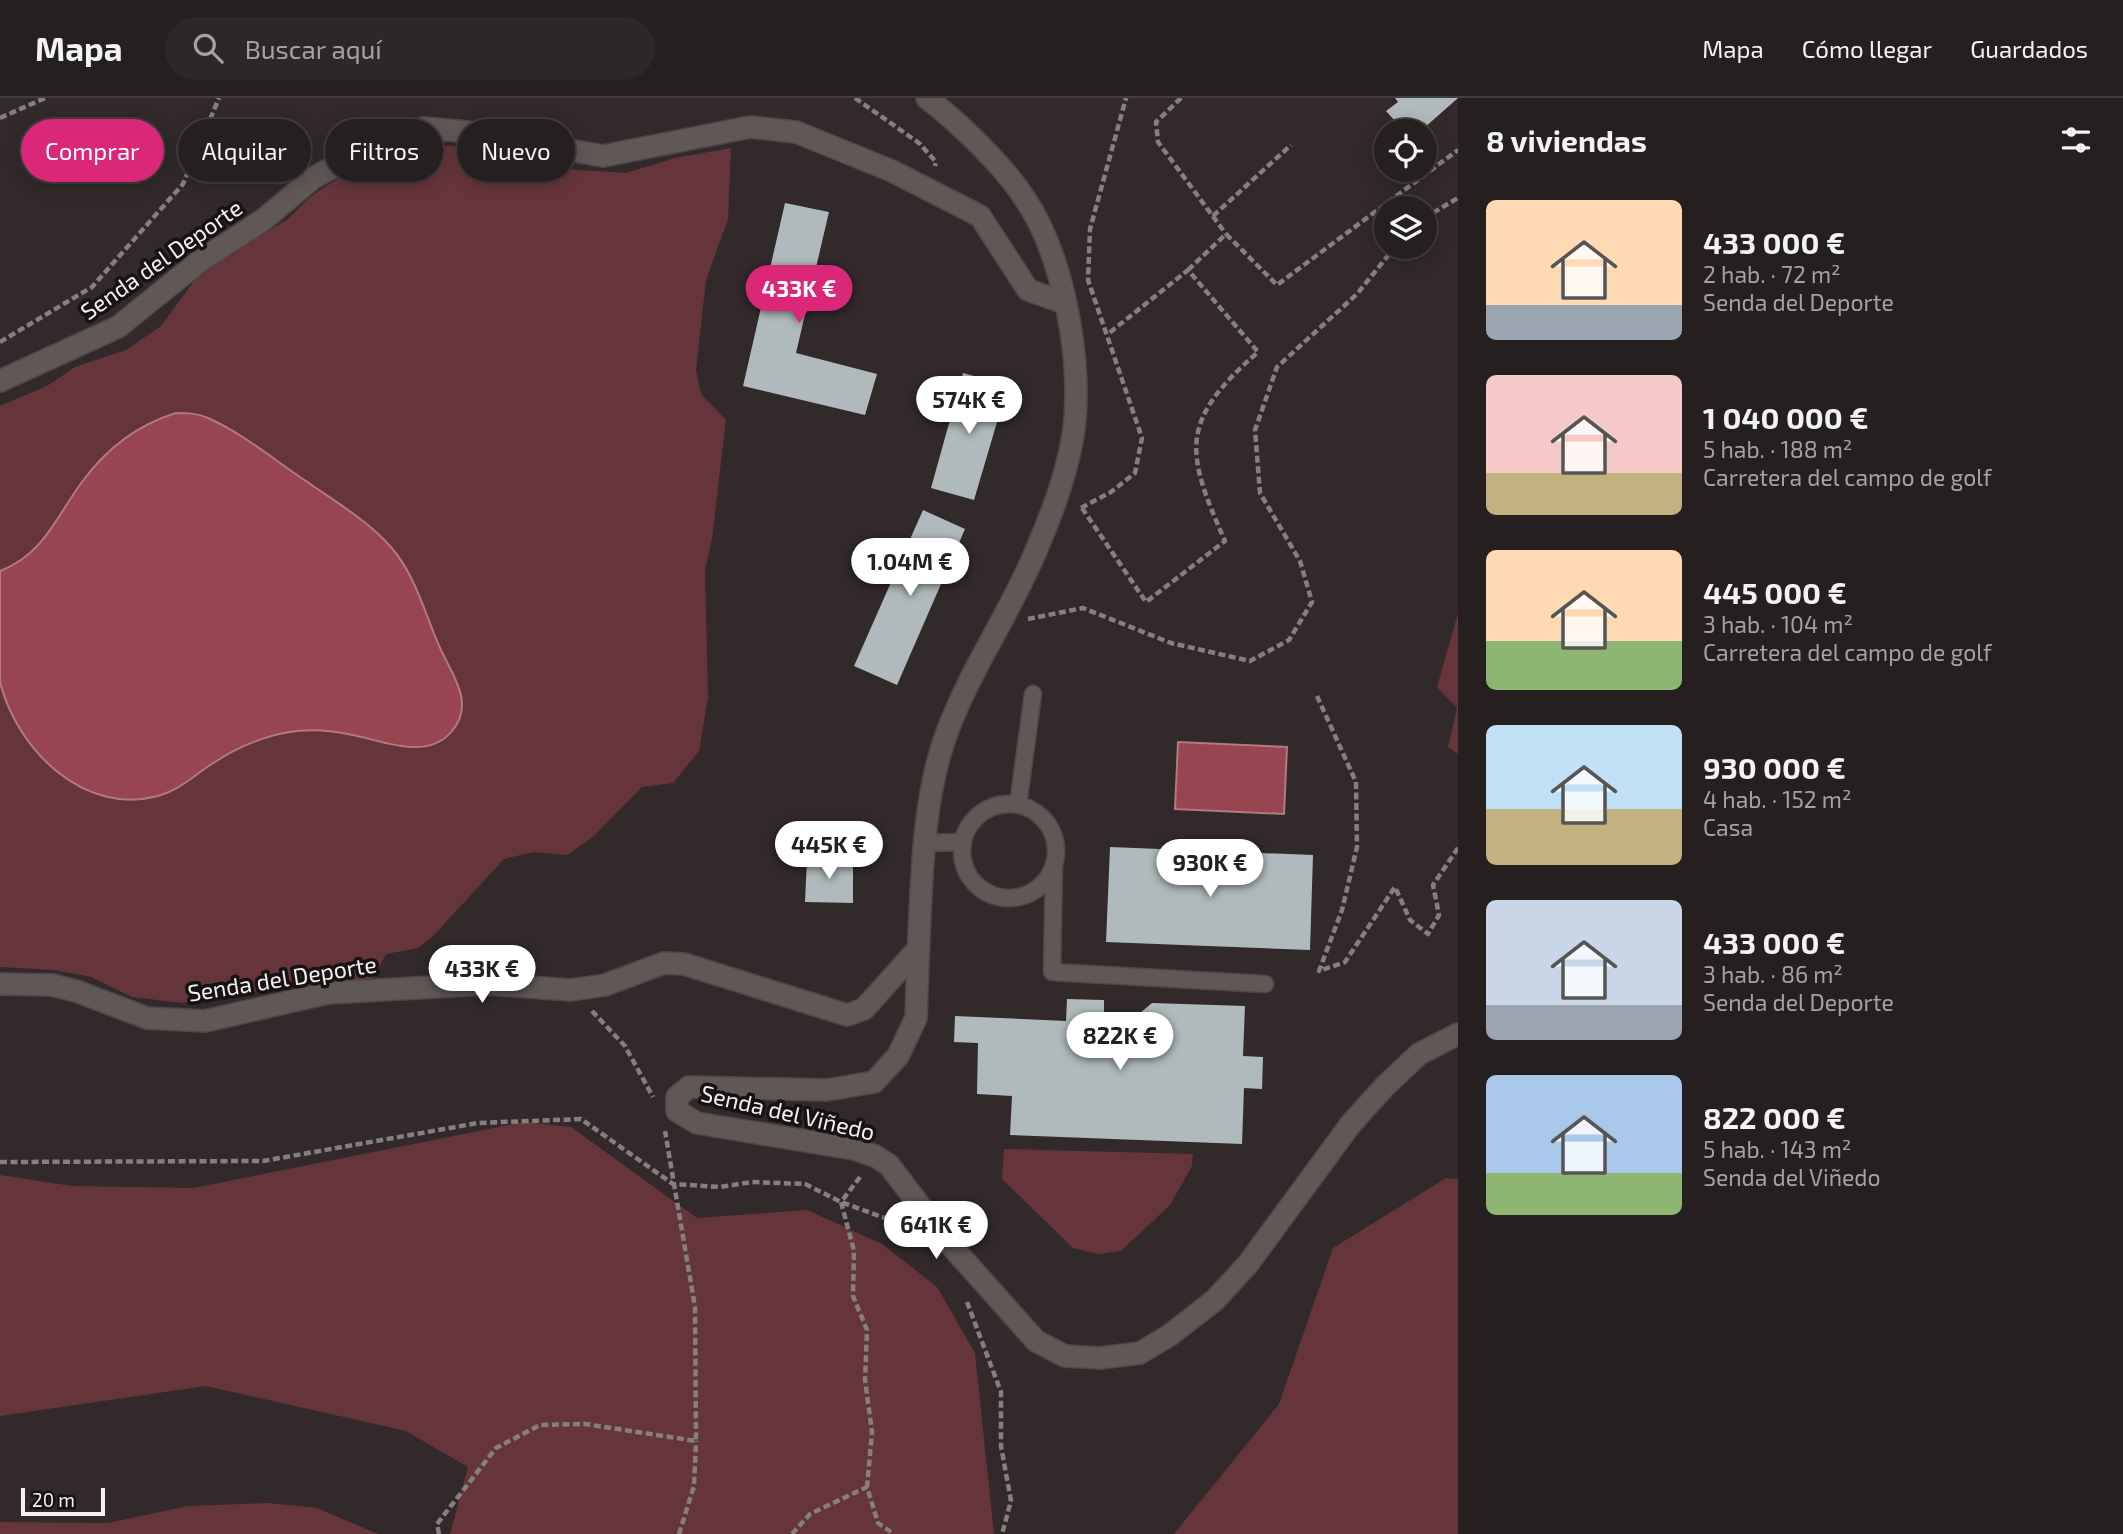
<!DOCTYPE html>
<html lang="es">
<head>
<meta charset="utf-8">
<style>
  :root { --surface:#251f20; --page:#2d2729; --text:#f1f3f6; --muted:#a3a2a5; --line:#423d3e; --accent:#db2777 }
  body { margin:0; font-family:"Exo 2",sans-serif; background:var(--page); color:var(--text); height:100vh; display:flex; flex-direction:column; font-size:26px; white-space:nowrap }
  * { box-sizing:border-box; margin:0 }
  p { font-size:23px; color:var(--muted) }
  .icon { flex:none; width:38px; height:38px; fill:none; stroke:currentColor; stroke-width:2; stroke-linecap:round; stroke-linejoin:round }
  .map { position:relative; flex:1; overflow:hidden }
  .details { display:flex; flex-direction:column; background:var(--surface); width:665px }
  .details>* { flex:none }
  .top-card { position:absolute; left:21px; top:21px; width:665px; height:63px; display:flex; gap:14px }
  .buttons { position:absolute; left:1374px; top:21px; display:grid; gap:14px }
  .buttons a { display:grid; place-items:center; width:63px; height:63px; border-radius:50%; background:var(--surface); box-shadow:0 4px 18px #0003,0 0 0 2px var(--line); font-size:35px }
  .scale { position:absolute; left:21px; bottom:18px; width:84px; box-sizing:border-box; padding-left:7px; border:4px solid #f5f0f0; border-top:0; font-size:19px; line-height:24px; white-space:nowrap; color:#f5f0f0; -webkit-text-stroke:5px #171313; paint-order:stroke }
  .price { position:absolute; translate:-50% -60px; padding:0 16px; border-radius:24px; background:#fff; color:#222; font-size:23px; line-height:46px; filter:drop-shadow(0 2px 4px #0008) }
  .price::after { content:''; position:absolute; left:50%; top:42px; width:21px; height:16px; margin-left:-10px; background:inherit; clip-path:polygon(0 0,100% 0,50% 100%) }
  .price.active { background:var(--accent); color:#fff }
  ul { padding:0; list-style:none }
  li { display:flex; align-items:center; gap:21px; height:175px; padding:0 28px }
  li span { display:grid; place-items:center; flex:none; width:196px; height:140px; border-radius:10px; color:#555 }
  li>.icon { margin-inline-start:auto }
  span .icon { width:84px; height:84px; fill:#fffc; stroke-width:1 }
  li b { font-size:30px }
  h2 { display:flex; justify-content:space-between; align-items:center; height:84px; padding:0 28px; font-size:30px }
  .tag { padding:0 24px; border-radius:32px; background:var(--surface); box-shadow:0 4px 18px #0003,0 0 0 2px var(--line); font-size:24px; line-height:63px }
  .tag.active { background:var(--accent); color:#fff }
  header { display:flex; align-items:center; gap:42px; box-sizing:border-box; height:98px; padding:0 35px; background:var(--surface); border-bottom:2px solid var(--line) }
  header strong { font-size:33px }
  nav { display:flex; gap:38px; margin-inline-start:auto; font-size:24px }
  .search { width:490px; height:63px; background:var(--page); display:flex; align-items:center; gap:18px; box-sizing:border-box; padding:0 24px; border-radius:38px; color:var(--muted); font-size:26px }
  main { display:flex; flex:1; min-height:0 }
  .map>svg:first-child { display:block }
  .green { fill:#66353b }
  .water { fill:#974550; stroke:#b37880; stroke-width:2 }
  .building { fill:#b0babc }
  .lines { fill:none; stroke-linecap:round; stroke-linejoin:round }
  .service-casing { stroke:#4e4748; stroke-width:19 }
  .minor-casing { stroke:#4e4748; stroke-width:24 }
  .tertiary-casing { stroke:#4e4748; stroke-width:24 }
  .path { stroke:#867f80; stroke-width:4.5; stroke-dasharray:7 3.5; stroke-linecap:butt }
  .service { stroke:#605757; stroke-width:16 }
  .minor { stroke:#605757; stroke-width:21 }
  .tertiary { stroke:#605757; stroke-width:21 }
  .labels { text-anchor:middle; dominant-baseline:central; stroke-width:7; stroke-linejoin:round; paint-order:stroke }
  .street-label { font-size:23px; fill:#f5f0f0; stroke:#171313 }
</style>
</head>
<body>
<header>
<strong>Mapa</strong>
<div class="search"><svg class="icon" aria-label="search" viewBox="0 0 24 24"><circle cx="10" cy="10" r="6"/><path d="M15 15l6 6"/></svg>Buscar aquí</div>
<nav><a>Mapa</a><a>Cómo llegar</a><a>Guardados</a></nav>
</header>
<main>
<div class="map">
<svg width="1458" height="1436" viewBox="0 0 1458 1436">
  <rect width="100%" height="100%" fill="#31292a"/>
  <!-- green -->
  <path class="green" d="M429,48H453L485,58L553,65L564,71L626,75L675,60L731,50L728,121L706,182L696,272L701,296L726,322L712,441L705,472L708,600L699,653L673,685L642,689L594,738L567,757L534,754L504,761L434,837L418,850L386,856L373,881L280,889L183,905L132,899L91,879L55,872L0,869V308L47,288L75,269L126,252L161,228L197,179L227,156L287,122L310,99L340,79L397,54Z
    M1458,515V656L1448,649L1457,610L1437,589Z
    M524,1024L571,1029L697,1120L807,1112L882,1146L937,1189L975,1255L994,1436H450L468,1369L406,1333L206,1288L0,1318V1077L72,1088L193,1090Z
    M1004,1051L1193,1056L1192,1068L1170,1107L1121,1153L1098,1156L1073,1150L1002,1081Z
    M1446,1080L1458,1081V1436H1174L1279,1306L1333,1150Z
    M268,1405L317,1410L378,1436H0V1424L108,1425L188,1408Z"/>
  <!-- water -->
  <path class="water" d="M176,315C187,315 198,315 208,320C244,336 274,362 306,383C334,403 367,422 390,448C416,477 425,517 441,552C453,578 475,606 452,633C428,663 383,643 353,637C335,633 315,631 297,633C269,636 239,648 215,664C195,676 182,691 158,698C84,718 17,652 0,584C0,560 0,500 0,473C44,456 56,419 82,384C106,351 137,327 176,315Z
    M1178,644L1287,649L1284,716L1175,711Z"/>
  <!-- building -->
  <path class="building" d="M1395,0H1458L1424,30L1419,27L1412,33H1404L1386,13L1398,4Z
    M785,105L829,114L796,255L877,276L865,317L743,288Z
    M963,275L1008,287L974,402L931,390Z
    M923,412L965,431L897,587L854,568Z
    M1110,749L1313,757L1310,852L1106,844Z
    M807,760L853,761V805L805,804Z
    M1067,901L1104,902V924L1128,925L1152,905L1245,908L1243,958L1263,959L1262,991L1244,990L1242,1046L1010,1037L1012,998L977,996L978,945L954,944L955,918L1066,923Z"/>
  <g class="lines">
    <defs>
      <path id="service" d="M962 753a47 47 0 1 1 94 0a47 47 0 1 1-94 0Z
        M1018,707L1033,596
        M923,745L963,744
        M1054,767L1052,874L1265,886"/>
      <path id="minor" d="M0,283L118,229L200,163L263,122L313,80L381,43L423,30L468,34L603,58L750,29L796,34L892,73L980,118L1028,192L1065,205
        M919,838L916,920L898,958L874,984L827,992L689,989L677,999V1013L697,1025L854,1051L875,1058L889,1067L946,1142L1036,1243L1065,1258L1100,1260L1140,1255L1170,1237L1215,1202L1248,1166L1350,1027L1385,988L1419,956L1458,936
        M0,886L52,887L76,893L147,920L205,923L328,895L486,886L571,892L605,887L664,865L684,866L847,917L864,911L917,852"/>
      <path id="tertiary" d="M919,838C922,771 924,692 949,629C973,567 1013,510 1038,448C1053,413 1067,376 1073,337C1084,268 1064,156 1023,98C1001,65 958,24 927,0"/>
    </defs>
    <!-- service casing -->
    <use href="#service" class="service-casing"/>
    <!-- minor casing -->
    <use href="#minor" class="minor-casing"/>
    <!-- tertiary casing -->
    <use href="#tertiary" class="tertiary-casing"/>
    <!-- path -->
    <path class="path" d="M855,0L919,45L936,64L935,68
      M1181,0L1156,24L1158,44L1226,136
      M0,20L45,0
      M1213,118L1291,47
      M1424,120L1458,100
      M1188,172L1226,136L1277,187L1458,52
      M0,244L92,189L183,86L219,0
      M1081,410L1111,394L1135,375L1142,340L1088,182L1090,131L1126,0
      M1082,410L1146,504L1225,443C1185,353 1179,323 1258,254L1188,172L1108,236
      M1028,521L1083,510L1171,545L1250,563L1289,542L1312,504L1300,463L1260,395L1255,332L1277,269L1357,196L1395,149
      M1317,598L1356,684L1357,749L1342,812L1319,873L1345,864L1395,789L1410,822L1428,836L1439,817L1433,787L1458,750
      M592,913L625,948L653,999
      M0,1064L263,1063L478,1025L581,1021L673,1086L720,1089L752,1084L805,1086L841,1104L904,1127
      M860,1079L841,1104L854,1153L853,1198L867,1232L865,1282L872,1334L867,1389
      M967,1204L1001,1294V1348L1011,1403L1002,1436
      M439,1436L437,1426L496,1350L540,1327L585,1326L696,1343L695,1209L665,1033
      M679,1436L694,1388L696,1343
      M792,1436L810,1416L867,1389L878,1425L894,1436"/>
    <!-- service -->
    <use href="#service" class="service"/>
    <!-- minor -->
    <use href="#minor" class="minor"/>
    <!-- tertiary -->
    <use href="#tertiary" class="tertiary"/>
  </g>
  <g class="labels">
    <!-- street labels -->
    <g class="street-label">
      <text transform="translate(161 161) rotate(-35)">Senda del Deporte</text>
      <text transform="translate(282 880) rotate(-9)">Senda del Deporte</text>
      <text transform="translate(788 1014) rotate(13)">Senda del Viñedo</text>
    </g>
  </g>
</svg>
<div class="buttons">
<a><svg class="icon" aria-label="locate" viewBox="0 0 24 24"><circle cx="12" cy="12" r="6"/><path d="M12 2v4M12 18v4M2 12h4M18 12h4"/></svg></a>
<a><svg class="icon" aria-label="layers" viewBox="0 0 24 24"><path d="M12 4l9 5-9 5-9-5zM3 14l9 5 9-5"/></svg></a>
</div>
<div class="scale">20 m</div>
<b class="price active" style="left:799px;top:227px">433K €</b>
<b class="price" style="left:969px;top:338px">574K €</b>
<b class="price" style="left:910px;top:500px">1.04M €</b>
<b class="price" style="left:829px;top:783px">445K €</b>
<b class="price" style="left:1210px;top:801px">930K €</b>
<b class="price" style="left:482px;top:907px">433K €</b>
<b class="price" style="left:1120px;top:974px">822K €</b>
<b class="price" style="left:936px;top:1163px">641K €</b>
<div class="top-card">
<a class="tag active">Comprar</a>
<a class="tag">Alquilar</a>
<a class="tag">Filtros</a>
<a class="tag">Nuevo</a>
</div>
</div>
<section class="details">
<h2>8 viviendas<svg class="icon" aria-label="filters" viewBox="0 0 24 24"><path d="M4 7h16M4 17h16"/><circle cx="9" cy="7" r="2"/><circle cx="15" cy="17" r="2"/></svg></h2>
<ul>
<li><span style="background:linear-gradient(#ffd9b3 75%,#9aa5b1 0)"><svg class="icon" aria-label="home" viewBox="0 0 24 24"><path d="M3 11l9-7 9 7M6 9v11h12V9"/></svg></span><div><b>433 000 €</b><p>2 hab. · 72 m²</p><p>Senda del Deporte</p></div></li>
<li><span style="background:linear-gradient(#f6c9c9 70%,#c2b280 0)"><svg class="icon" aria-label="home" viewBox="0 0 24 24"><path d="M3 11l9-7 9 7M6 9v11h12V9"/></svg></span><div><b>1 040 000 €</b><p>5 hab. · 188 m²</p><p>Carretera del campo de golf</p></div></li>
<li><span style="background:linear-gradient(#ffd9b3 65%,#8fb573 0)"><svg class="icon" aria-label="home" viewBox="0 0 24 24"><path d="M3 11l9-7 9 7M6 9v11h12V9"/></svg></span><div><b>445 000 €</b><p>3 hab. · 104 m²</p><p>Carretera del campo de golf</p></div></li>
<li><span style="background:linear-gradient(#bfe0f5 60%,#c2b280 0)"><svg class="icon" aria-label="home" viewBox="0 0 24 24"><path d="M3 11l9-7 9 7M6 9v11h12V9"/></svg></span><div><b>930 000 €</b><p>4 hab. · 152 m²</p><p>Casa</p></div></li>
<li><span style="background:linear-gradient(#c9d6e8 75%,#9aa5b1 0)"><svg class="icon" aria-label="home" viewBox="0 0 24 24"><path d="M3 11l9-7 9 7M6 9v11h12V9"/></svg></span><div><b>433 000 €</b><p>3 hab. · 86 m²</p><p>Senda del Deporte</p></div></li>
<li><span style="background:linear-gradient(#a9c7e8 70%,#8fb573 0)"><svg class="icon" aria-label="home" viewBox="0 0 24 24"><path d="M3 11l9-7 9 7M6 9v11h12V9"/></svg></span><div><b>822 000 €</b><p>5 hab. · 143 m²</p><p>Senda del Viñedo</p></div></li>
</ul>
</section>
</main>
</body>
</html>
